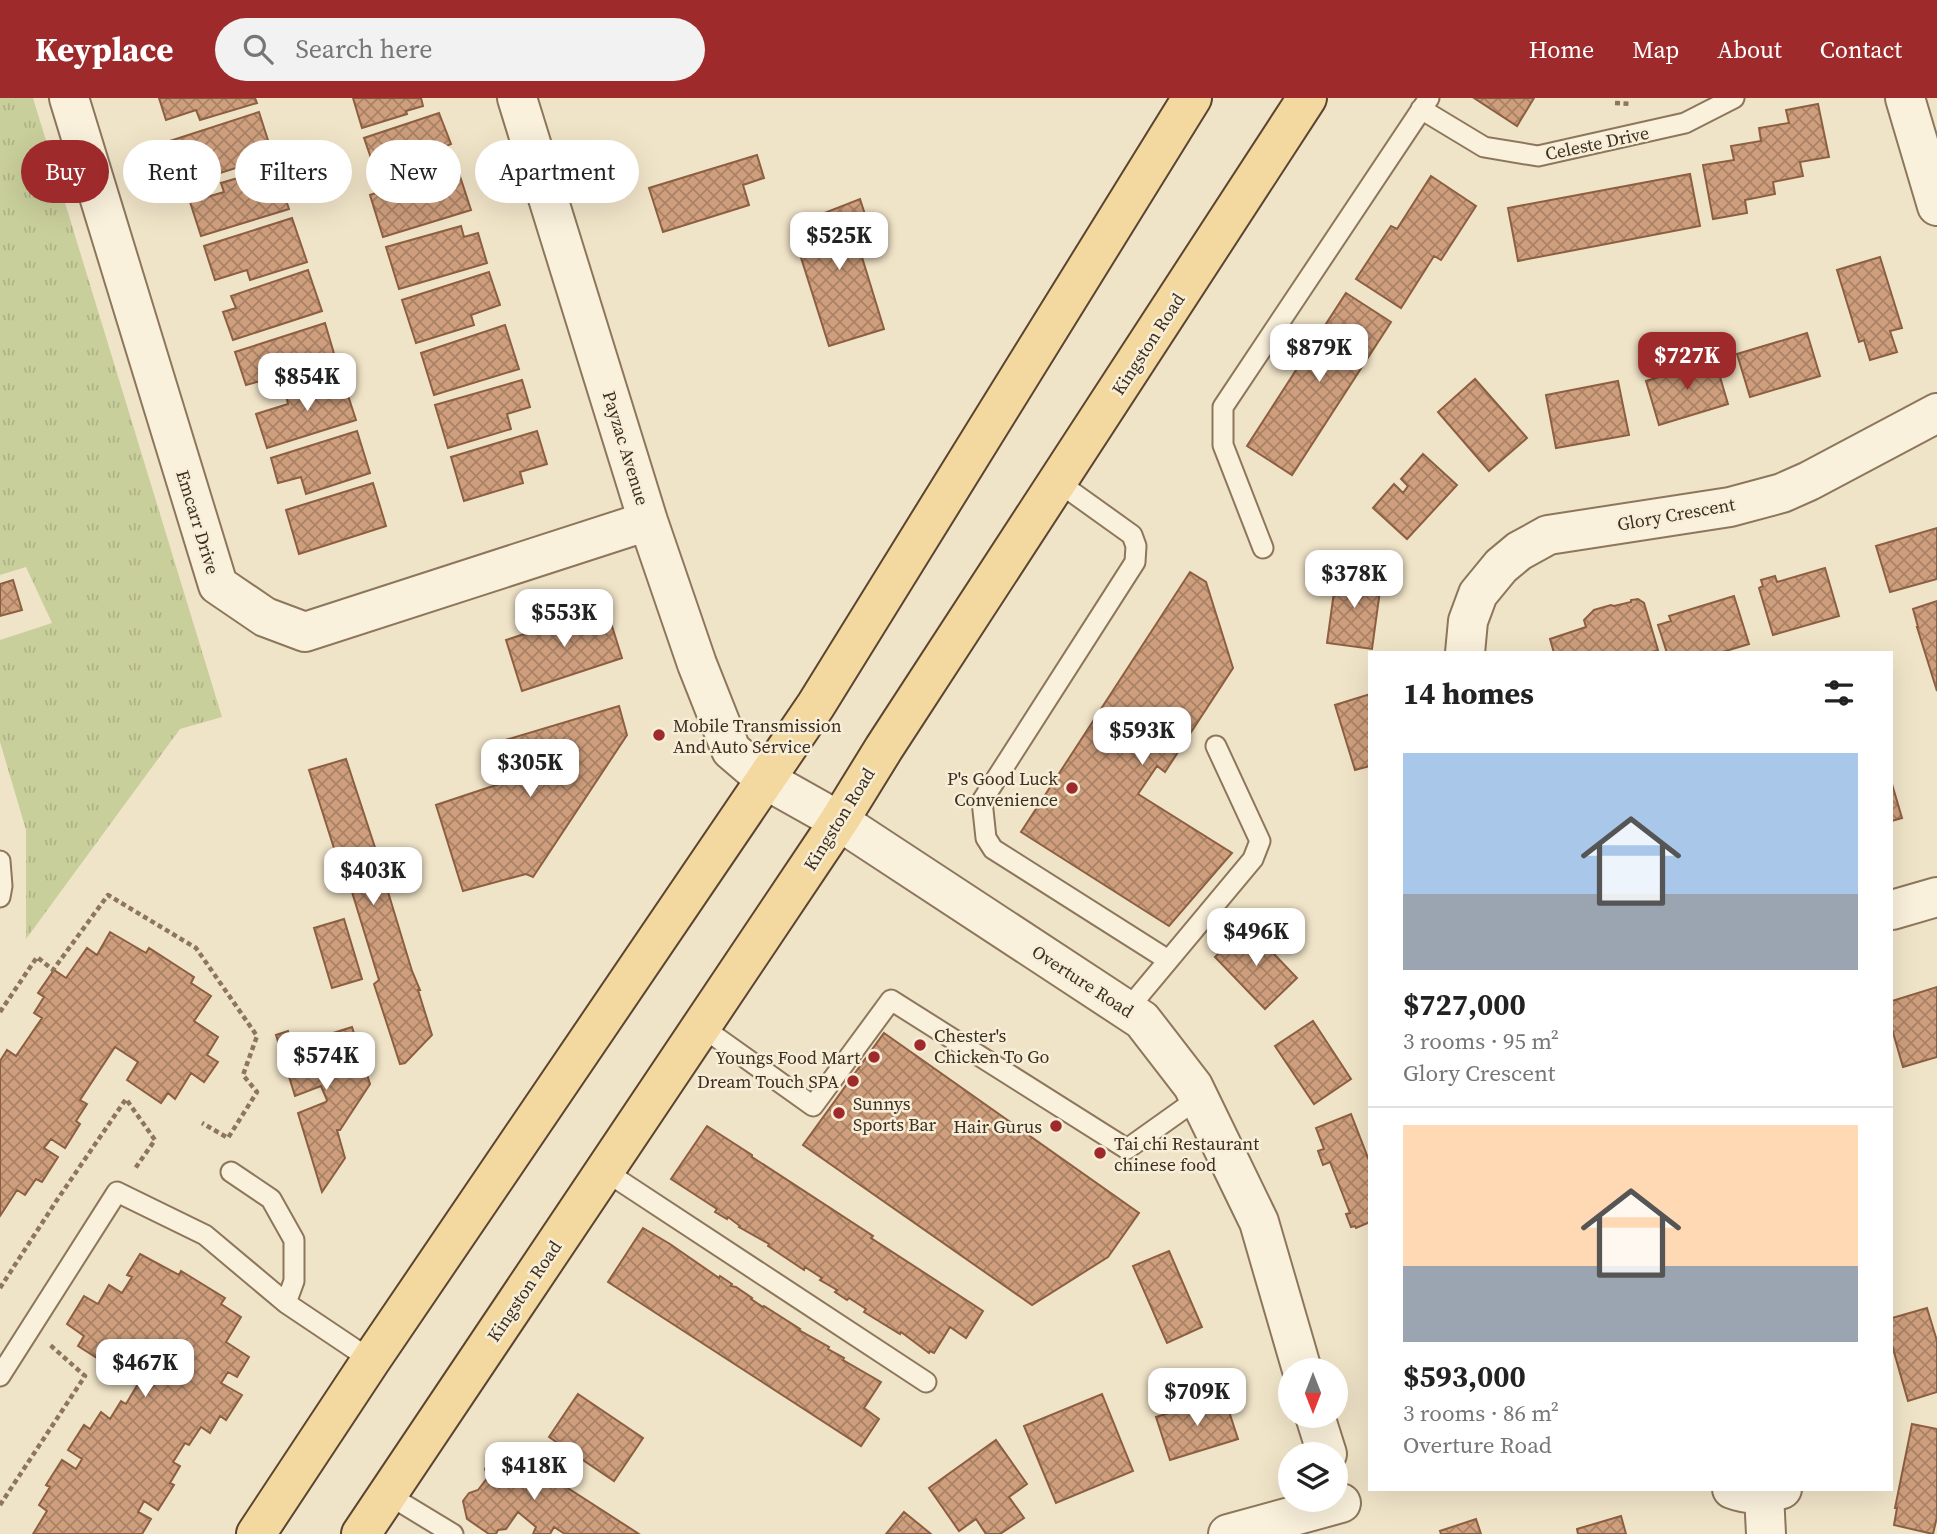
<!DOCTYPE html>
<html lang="en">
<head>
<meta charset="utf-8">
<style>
  :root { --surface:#fff; --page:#f2f2f2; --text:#222; --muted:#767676; --line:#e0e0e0; --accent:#9e2a2b }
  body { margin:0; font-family:"Source Serif 4",serif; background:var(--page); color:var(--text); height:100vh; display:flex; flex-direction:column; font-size:26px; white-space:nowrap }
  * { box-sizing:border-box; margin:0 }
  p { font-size:23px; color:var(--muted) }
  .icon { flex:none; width:38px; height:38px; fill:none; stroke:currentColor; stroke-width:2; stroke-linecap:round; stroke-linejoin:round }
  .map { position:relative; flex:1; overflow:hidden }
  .sheet { position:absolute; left:1368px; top:553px; width:525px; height:840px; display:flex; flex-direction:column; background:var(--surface); border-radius:0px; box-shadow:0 7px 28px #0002 }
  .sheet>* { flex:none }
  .banner { position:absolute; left:21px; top:42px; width:665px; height:63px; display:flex; gap:14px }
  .needle { width:46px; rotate:180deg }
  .fabs { position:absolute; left:1278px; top:1260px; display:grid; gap:14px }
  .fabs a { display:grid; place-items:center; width:70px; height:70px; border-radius:50%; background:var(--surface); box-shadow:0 7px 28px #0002; font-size:35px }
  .price { position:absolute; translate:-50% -60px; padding:0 16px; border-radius:14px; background:#fff; color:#222; font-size:23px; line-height:46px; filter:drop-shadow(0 2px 4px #0008) }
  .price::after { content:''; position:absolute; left:50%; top:42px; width:21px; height:16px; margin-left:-10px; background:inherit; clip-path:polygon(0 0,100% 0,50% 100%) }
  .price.active { background:var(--accent); color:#fff }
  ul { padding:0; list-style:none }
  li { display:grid; align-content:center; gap:14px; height:371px; padding:0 35px }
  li+li { border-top:2px solid var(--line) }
  li span { display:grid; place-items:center; height:217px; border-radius:0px; color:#555 }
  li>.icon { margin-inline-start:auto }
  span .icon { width:126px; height:126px; fill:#fffc; stroke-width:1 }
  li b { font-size:30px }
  h2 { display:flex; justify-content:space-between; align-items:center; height:84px; padding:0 35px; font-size:30px }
  .chip { padding:0 24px; border-radius:32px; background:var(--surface); box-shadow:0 7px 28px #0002; font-size:24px; line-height:63px }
  .chip.active { background:var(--accent); color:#fff }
  header { display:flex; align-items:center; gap:42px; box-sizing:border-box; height:98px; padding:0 35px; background:var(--accent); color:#fff }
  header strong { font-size:33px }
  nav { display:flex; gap:38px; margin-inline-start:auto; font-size:24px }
  .search { width:490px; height:63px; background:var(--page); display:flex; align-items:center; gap:18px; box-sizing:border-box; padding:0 24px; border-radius:38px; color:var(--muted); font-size:26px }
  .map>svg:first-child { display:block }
  .grass { fill:url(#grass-tufts) }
  .building { fill:url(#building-cross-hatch); stroke:#8d5f41; stroke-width:2 }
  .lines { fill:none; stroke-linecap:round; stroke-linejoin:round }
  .lane-casing { stroke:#8d765c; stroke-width:23 }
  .street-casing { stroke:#8d765c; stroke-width:42 }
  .primary-casing { stroke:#5b4430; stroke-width:42 }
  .path { stroke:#8d765c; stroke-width:4.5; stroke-dasharray:5 3.5; stroke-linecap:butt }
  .lane { stroke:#faf1dc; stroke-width:19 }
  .street { stroke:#faf1dc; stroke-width:38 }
  .primary { stroke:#f3d9a0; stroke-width:38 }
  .poi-dot { fill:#9e2a2b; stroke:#f7eed8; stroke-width:2.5 }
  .labels { text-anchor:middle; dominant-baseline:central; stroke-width:5; stroke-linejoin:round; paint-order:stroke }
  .street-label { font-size:18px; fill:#3d2e20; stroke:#f7eed8 }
  .poi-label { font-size:18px; fill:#3d2e20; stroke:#f7eed8; text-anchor:start }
</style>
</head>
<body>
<header>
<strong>Keyplace</strong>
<div class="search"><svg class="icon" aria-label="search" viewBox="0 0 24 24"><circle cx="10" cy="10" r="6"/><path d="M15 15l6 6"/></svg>Search here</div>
<nav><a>Home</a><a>Map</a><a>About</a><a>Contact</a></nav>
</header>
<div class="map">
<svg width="1937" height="1436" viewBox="0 0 1937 1436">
  <defs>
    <pattern id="grass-tufts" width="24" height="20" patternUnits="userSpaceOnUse" patternTransform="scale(1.75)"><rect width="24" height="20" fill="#c9cf9b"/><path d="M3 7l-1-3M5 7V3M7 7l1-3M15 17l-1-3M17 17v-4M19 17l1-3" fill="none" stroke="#aeb285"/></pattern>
    <pattern id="building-cross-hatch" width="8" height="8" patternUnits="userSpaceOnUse" patternTransform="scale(1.75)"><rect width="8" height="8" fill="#cf9f7d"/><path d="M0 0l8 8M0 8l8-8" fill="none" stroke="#a98266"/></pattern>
  </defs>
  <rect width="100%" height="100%" fill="#f0e4c8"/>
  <!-- grass -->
  <path class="grass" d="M0,0H33L222,619L180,631L26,841V732L0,644V542L52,525L26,469L0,477Z"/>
  <!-- building -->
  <path class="building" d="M159,0H255L257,5L200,22L196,12L166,22Z
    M353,0H421L423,8L406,13L407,16L362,30Z
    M1474,0H1534L1517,28Z
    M1818,6L1829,59L1800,64L1803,78L1773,84L1775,96L1745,102L1747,115L1713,121L1703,67L1734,62L1731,48L1761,43L1759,30L1789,25L1786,12Z
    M259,14L273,58L217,76L213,66L181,76L170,43Z
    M439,15L451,46L437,52L441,62L379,83L364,40Z
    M757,57L764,80L743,87L749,107L663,134L649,90Z
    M275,69L289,111L201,138L190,104L224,94L221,85Z
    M457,69L471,112L383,139L370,97Z
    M1690,76L1700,128L1518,163L1508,110Z
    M1431,78L1476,108L1441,162L1434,158L1401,210L1356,181L1391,128L1397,131Z
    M860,101L872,138L857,143L884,231L829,248L791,128Z
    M292,120L307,164L250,182L247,172L215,182L204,148Z
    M461,128L464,139L478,135L487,165L399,191L386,149Z
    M1880,159L1902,230L1890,233L1897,254L1870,262L1864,242L1859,244L1837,172Z
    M308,172L322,213L233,242L223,214L236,210L231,198Z
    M489,174L500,207L471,217L474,227L416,245L402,202Z
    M1346,195L1391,224L1292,377L1247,348Z
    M325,225L338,269L281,287L278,278L246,287L235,254Z
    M505,227L519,271L434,297L421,255Z
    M1807,235L1820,278L1750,299L1737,256Z
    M1715,262L1728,306L1659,327L1646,283Z
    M342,279L356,322L267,350L256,316L288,306L286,297Z
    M1475,281L1527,340L1489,373L1438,314Z
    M522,282L530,309L507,316L511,331L448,350L435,307Z
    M1618,283L1629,337L1556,350L1546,297Z
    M357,333L370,375L306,396L301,379L278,385L271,360Z
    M537,333L547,366L520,374L523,385L464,403L451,359Z
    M1423,356L1457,387L1407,441L1373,410L1394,386L1403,395L1408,388L1401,381Z
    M373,385L386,428L299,456L286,412Z
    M1937,430V481L1890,494L1876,448Z
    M1825,470L1839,518L1773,537L1759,490L1763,488L1761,482L1775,478L1777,484Z
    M1337,472L1382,478L1372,551L1327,545Z
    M1190,474L1206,484L1233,570L1165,674L1157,668L1138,696L1232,755L1169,828L1021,734Z
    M13,482L22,512L0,518V486Z
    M1734,498L1749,546L1719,555H1667L1658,527L1671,523L1669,518Z
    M1638,501L1644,505L1658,552L1649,555H1554L1550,541L1586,529L1584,522L1594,512L1611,507L1614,508L1631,504V502Z
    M1937,503V593L1917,529H1918L1913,511Z
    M606,509L622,560L522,593L506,542Z
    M1370,596V668L1355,672L1335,607Z
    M619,608L627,637L533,779L526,776L463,793L436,707L514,681L502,643Z
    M346,661L385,780V784L412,873L420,892H418L432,937L405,965L400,966L374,886L379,882L352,794H348L309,672Z
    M1892,686L1902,720L1892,723Z
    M344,821L362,881L332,890L314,830Z
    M1247,828L1297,880L1265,911L1215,859Z
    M110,834L146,855L149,850L194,879L191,885L211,898L194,923L218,939L207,957L218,964L204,984L191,975L175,1001L168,995L161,1005L127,982L138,964L115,949L80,1002L87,1006L76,1023L80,1026L65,1050L51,1041L44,1050L58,1059L42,1084L36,1081L25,1097L17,1092L0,1118V963L7,952L16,958L42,920L34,915L44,899L38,895L54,872L66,880L87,850L97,857Z
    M1937,889V959L1903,969L1892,931V903Z
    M1313,923L1351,981L1314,1006L1275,948Z
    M352,929L370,986L340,1032H337L345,1060L322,1094L298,1015L326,1004L327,1002L321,988L295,998L276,937L288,933L292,948Z
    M884,935L1139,1115L1108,1159L1032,1207L803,1047Z
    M1351,1016L1370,1065V1124L1356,1130L1355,1128L1351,1129L1346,1116L1350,1115L1330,1064L1323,1067L1318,1053L1324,1051L1316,1030Z
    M707,1028L752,1057V1059L873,1138L871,1140L983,1213L966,1240L950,1229L934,1255L930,1253L929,1255L901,1234L900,1236L864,1214L866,1211L849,1200L847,1202L835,1194L837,1192L820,1182L822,1180L805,1169L804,1172L768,1148L769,1146L739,1129L740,1128L728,1119L727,1121L715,1114L717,1111L671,1081Z
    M643,1130L670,1146L719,1180L720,1178L732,1186L731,1188L736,1189L752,1200L751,1201L763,1209L764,1208L800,1231L799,1232L829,1249L828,1251L844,1260L843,1262L881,1284L864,1310L879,1321L861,1348L608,1184Z
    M1169,1153L1202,1229L1167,1245L1133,1168Z
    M140,1156L179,1177L181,1173L225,1200L221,1206L241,1219L226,1244L249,1259L237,1279L228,1274L221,1285L242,1297L226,1322L220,1318L210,1335L201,1329L189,1347L185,1345L173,1364L180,1368L170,1385L174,1387L158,1412L144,1403L138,1414L151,1421L142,1436H33L47,1413L39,1407L50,1389L46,1387L62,1362L76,1371L82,1361L68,1352L84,1327L90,1331L101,1314L110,1321L121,1303L126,1306L148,1269L126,1255L116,1272L78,1248L84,1238L67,1226L84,1198L98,1206L109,1187L122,1195L132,1179L127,1177Z
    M1927,1210L1937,1243V1294L1908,1303L1892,1247V1220Z
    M578,1296L643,1340L614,1383L549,1339Z
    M1102,1296L1133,1373L1056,1405L1024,1328Z
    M1224,1298L1238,1341L1170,1362L1156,1319Z
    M1912,1326L1937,1331V1419L1933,1436L1894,1427L1897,1410H1895Z
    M996,1342L1027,1386L1009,1399L1024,1420L1000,1436H986L976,1421L959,1433L929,1390Z
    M512,1354L639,1436H565L554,1429L550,1436H533L536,1429L518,1414L506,1431L498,1432L496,1436H489L467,1421L463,1403L469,1395L478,1392L488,1379L485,1371L493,1357Z
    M904,1414L931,1436H886Z
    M1621,1418L1626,1436H1578L1577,1431Z
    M1476,1421L1481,1436H1441L1440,1433Z"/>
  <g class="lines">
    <defs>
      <path id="lane" d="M1421,11L1484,49L1538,58L1685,25L1734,0
        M1058,384L1132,437L1136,448L1135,464L982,703L986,740L993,751L1168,862
        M1263,450L1223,347V309L1429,0
        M0,763L2,788L0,799
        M1127,912L1253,761L1260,743L1216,648
        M702,929L813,1008L891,902L1127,1051L1200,999
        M605,1073L926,1284
        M231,1074L271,1101L294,1142V1183L286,1205
        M0,1278L117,1094L205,1137L286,1205L371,1262
        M387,1396L453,1436"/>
      <path id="street" d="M69,0L218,487L265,519L305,534L648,423
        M517,0L648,423L697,566L731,652L766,682L839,723L1142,922L1193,988L1259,1124L1302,1272
        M1905,0L1937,108
        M1465,555L1468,523L1478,496L1501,468L1519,453L1548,437L1730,409L1782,395L1809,383L1937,315
        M1892,812L1937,799
        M1315,1318L1327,1356
        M1732,1391C1750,1398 1765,1396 1782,1391
        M1764,1396L1766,1436
        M1228,1436L1341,1405"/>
      <path id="primary" d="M256,1436L371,1262L816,607L1192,0
        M361,1436L839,723L884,650L1307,0"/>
    </defs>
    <!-- lane casing -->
    <use href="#lane" class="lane-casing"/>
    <!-- street casing -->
    <use href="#street" class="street-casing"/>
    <!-- primary casing -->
    <use href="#primary" class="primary-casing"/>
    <!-- path -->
    <path class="path" d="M1615,5L1631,6
      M0,914L37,859L53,872L108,797L196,850L257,938L243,977L257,994L228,1040L202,1025
      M0,1190L57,1102L126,1001L155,1042L134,1072
      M0,1407L85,1278L49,1246"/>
    <!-- lane -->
    <use href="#lane" class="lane"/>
    <!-- street -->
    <use href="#street" class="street"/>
    <!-- primary -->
    <use href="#primary" class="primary"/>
  </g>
  <!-- markers -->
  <g class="poi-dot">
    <circle cx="659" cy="637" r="7"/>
    <circle cx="1072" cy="690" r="7"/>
    <circle cx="920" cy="947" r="7"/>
    <circle cx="874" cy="959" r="7"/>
    <circle cx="853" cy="983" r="7"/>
    <circle cx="839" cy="1015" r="7"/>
    <circle cx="1056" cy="1028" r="7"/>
    <circle cx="1100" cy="1055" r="7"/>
  </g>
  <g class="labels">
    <!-- street labels -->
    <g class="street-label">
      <text transform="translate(1597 45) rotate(-12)">Celeste Drive</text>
      <text transform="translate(1148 246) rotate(-57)">Kingston Road</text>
      <text transform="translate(626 350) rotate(73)">Payzac Avenue</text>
      <text transform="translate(1676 416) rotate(-10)">Glory Crescent</text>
      <text transform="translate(198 424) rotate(73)">Emcarr Drive</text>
      <text transform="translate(839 721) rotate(-58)">Kingston Road</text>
      <text transform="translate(1083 883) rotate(33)">Overture Road</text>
      <text transform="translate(524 1193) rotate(-56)">Kingston Road</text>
    </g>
    <!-- poi labels -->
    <g class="poi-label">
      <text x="673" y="627">Mobile Transmission<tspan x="673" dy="21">And Auto Service</tspan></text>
      <text x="1058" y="680" text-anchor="end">P's Good Luck<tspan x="1058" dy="21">Convenience</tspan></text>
      <text x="934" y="937">Chester's<tspan x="934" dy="21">Chicken To Go</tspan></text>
      <text x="860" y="959" text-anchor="end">Youngs Food Mart</text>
      <text x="839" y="983" text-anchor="end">Dream Touch SPA</text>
      <text x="853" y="1005">Sunnys<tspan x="853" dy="21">Sports Bar</tspan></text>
      <text x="1042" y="1028" text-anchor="end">Hair Gurus</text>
      <text x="1114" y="1045">Tai chi Restaurant<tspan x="1114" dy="21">chinese food</tspan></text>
    </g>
  </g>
</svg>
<div class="fabs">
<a><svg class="needle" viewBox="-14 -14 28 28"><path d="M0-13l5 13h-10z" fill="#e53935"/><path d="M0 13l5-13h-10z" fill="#767676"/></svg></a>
<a><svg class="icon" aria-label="layers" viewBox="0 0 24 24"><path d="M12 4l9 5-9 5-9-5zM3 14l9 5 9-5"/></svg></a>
</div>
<b class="price" style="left:839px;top:174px">$525K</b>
<b class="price" style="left:1319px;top:286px">$879K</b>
<b class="price active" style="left:1687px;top:294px">$727K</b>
<b class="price" style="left:307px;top:315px">$854K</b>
<b class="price" style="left:1354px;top:512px">$378K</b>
<b class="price" style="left:564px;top:551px">$553K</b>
<b class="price" style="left:1142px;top:669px">$593K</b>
<b class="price" style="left:530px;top:701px">$305K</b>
<b class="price" style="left:373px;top:809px">$403K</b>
<b class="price" style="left:1256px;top:870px">$496K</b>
<b class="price" style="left:326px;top:994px">$574K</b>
<b class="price" style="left:145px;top:1301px">$467K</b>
<b class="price" style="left:1197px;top:1330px">$709K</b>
<b class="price" style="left:534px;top:1404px">$418K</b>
<div class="banner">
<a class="chip active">Buy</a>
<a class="chip">Rent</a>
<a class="chip">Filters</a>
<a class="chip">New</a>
<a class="chip">Apartment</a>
</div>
<section class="sheet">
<h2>14 homes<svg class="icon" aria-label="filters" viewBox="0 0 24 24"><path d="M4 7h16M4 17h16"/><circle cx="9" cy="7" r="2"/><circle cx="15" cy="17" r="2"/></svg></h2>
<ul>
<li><span style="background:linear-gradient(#a9c7e8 65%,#9aa5b1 0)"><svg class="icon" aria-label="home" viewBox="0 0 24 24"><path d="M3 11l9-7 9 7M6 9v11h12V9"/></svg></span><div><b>$727,000</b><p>3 rooms · 95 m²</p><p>Glory Crescent</p></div></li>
<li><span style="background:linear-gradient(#ffd9b3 65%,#9aa5b1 0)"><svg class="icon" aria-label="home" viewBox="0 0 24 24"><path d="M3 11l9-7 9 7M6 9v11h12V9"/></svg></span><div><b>$593,000</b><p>3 rooms · 86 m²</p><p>Overture Road</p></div></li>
</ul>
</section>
</div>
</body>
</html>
